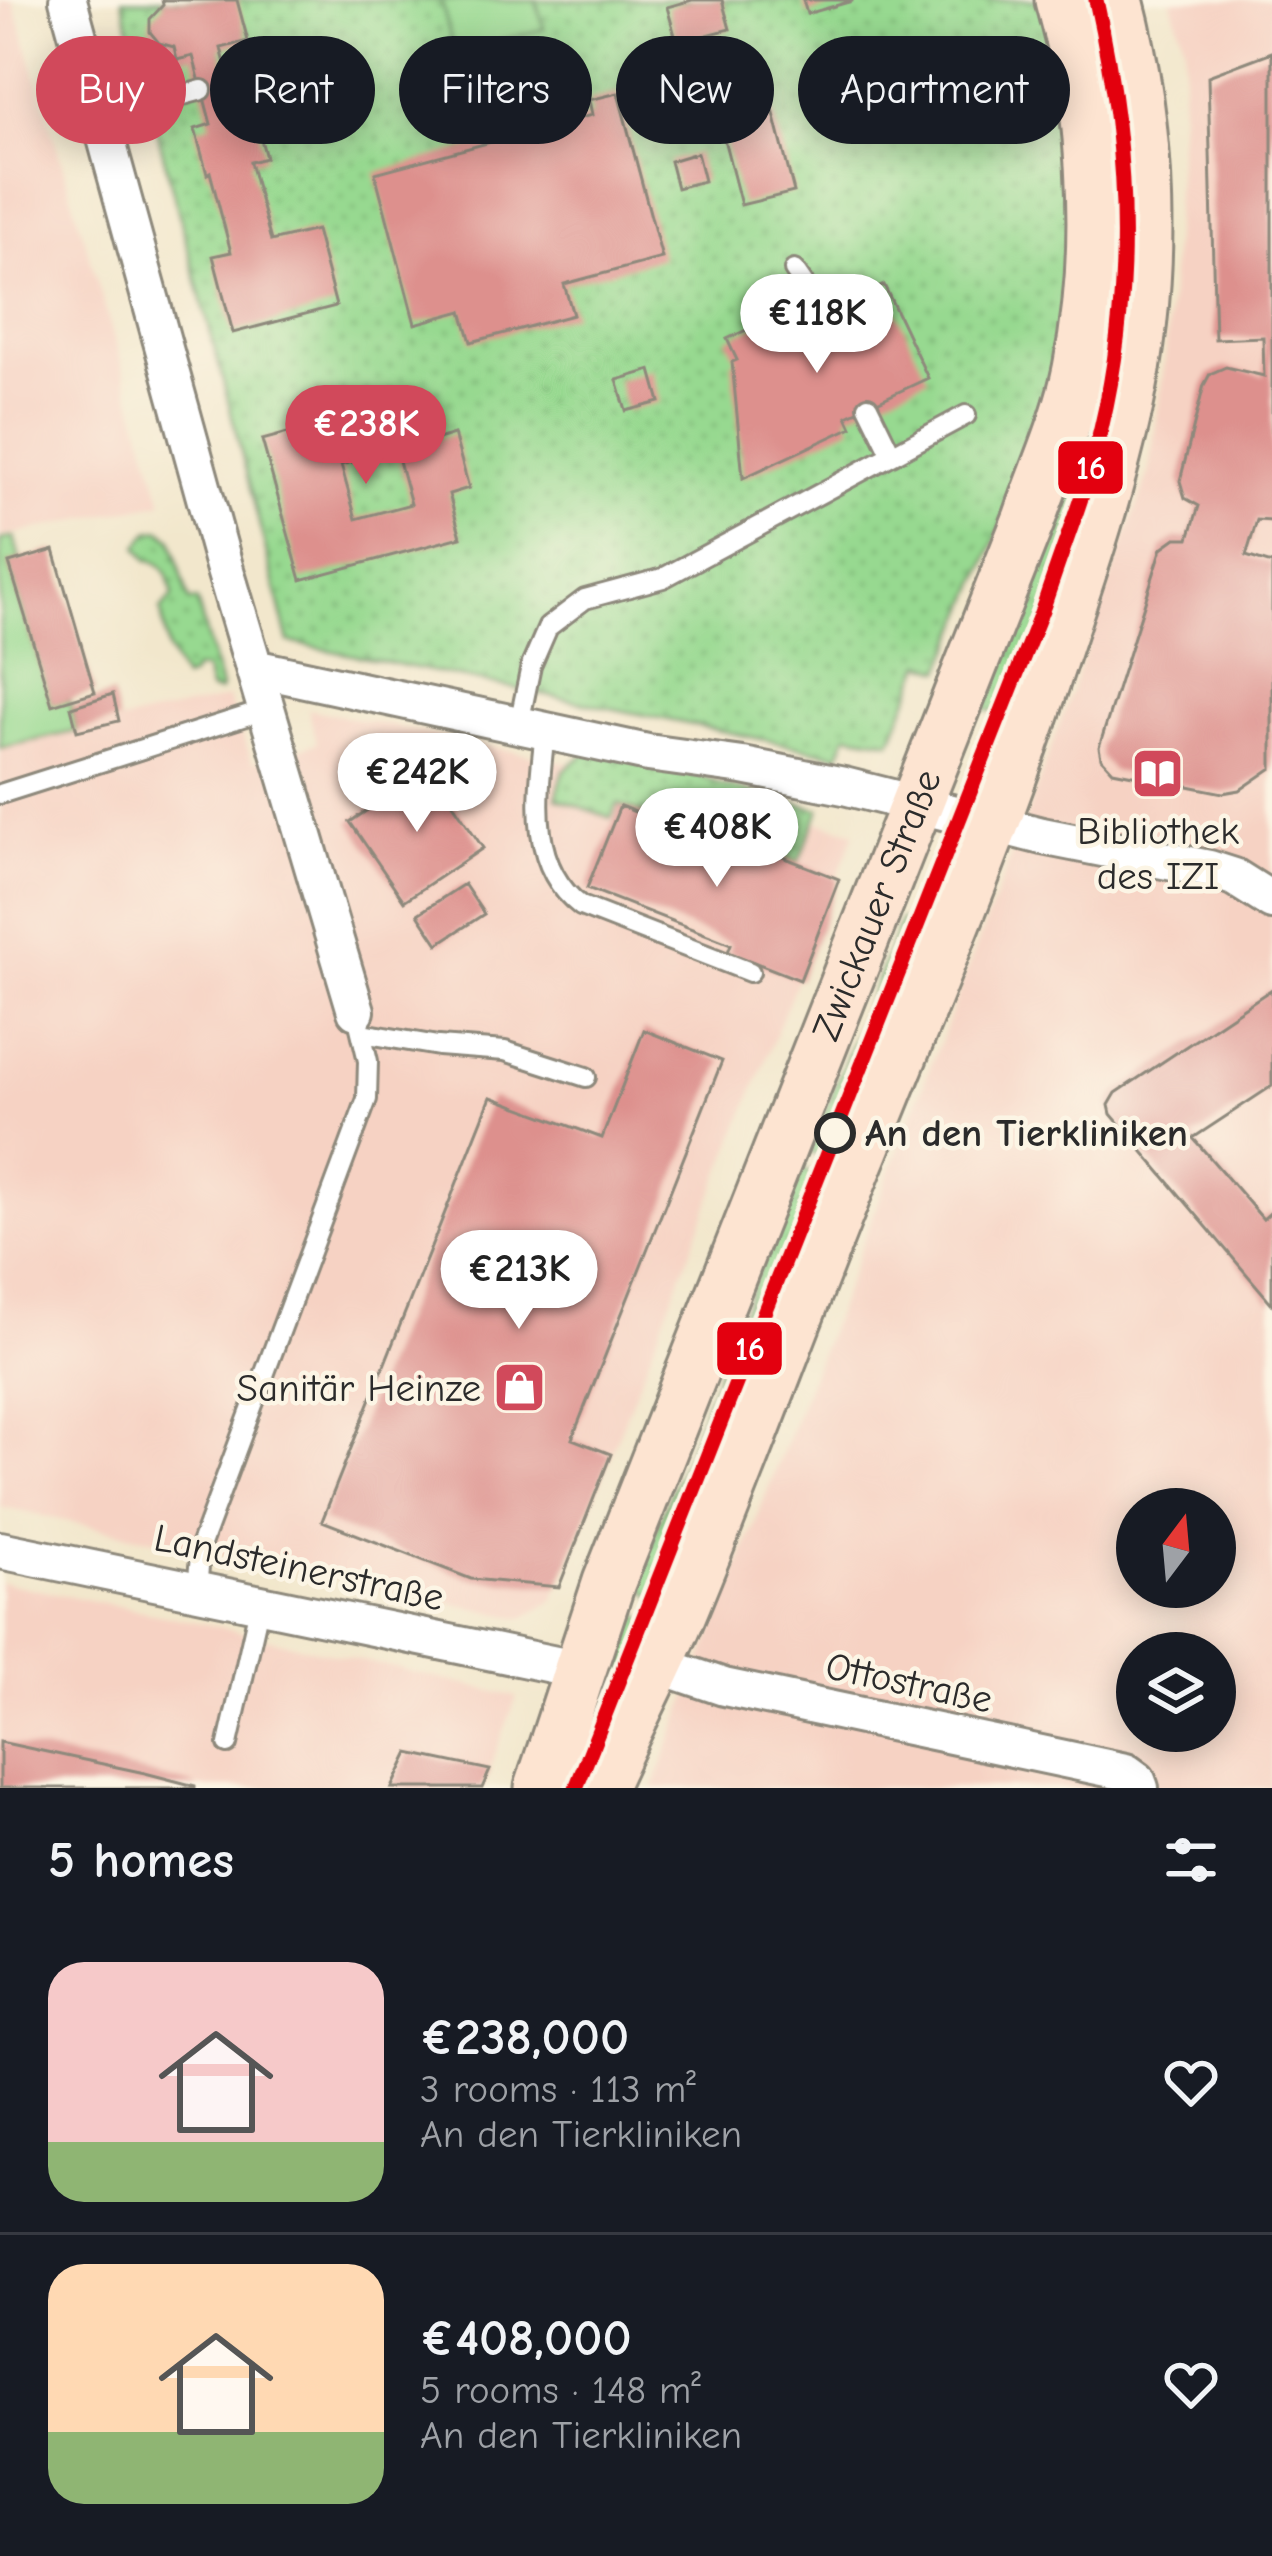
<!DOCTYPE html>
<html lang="en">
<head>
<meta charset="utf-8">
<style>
  :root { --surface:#171b24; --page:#20242c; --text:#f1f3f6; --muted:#9ea1a6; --line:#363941; --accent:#d1495b }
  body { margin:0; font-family:"Comic Neue",sans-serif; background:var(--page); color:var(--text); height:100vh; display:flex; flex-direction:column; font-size:45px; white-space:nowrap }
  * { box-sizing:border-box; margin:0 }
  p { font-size:39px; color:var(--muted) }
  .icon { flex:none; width:66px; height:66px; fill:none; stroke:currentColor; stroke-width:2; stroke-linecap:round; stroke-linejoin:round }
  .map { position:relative; height:1788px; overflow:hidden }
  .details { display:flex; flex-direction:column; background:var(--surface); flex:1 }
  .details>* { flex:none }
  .banner { position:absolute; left:36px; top:36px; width:1200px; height:108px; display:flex; gap:24px }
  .needle { width:78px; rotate:16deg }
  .controls { position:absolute; left:1116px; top:1488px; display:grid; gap:24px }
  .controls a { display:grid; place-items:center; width:120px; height:120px; border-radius:50%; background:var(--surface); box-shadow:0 6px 30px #0003; font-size:60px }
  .price { position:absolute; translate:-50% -102px; padding:0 27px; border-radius:42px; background:#fff; color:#222; font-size:39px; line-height:78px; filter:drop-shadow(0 3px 6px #0008) }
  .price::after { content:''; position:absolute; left:50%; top:72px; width:36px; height:27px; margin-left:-18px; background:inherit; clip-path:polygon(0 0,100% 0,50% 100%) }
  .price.selected { background:var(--accent); color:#fff }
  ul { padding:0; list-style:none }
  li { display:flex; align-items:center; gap:36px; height:300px; padding:0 48px }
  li+li { border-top:3px solid var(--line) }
  li span { display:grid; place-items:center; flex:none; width:336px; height:240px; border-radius:36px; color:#555 }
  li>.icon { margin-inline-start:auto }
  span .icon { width:144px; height:144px; fill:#fffc; stroke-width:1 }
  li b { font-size:51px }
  h2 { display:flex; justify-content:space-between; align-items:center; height:144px; padding:0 48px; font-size:51px }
  .chip { padding:0 42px; border-radius:54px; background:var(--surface); box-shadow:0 6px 30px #0003; font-size:42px; line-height:108px }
  .chip.selected { background:var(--accent); color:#fff }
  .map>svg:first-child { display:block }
  .built { fill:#f6d2c3; fill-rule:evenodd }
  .grass { fill:url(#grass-dots); stroke:#61825e; stroke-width:3 }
  .garden { fill:#97d990; stroke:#61825e; stroke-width:3 }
  .building { fill:#dd908d; fill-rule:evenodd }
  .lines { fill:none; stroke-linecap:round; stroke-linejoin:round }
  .service-casing { stroke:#8e897c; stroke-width:24 }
  .minor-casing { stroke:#8e897c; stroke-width:42 }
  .secondary-casing { stroke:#8e897c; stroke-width:57 }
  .service { stroke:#fff; stroke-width:18 }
  .minor { stroke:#fff; stroke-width:36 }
  .secondary { stroke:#fde4d1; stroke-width:51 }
  .tram-1-casing { stroke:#fcf5e5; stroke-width:24 }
  .tram-1 { stroke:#e3000f; stroke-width:15 }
  .stop-dot { fill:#fcf5e5; stroke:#2b2b2b; stroke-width:6 }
  .labels { text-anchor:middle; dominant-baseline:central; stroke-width:9; stroke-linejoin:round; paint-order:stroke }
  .poi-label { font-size:39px; fill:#2b2b2b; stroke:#fcf5e5 }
  .street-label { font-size:39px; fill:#2b2b2b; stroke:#fcf5e5 }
  .stop-label { font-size:39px; font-weight:bold; fill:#2b2b2b; stroke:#fcf5e5; text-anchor:start }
  .line-badge { stroke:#fcf5e5; stroke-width:4.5 }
  .badge-label { font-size:33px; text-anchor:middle; font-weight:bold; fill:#fff }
</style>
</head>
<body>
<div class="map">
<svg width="1272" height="1788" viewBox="0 0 1272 1788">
  <defs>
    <pattern id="grass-dots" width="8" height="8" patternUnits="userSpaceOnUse" patternTransform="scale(3)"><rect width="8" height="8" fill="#97d990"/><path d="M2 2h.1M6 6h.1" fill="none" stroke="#82ba7c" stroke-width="1.8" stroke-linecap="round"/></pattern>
  </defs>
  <rect width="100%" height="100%" fill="#fcf5e5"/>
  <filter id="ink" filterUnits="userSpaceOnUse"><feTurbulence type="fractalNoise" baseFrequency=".00833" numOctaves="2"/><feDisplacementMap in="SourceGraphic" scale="24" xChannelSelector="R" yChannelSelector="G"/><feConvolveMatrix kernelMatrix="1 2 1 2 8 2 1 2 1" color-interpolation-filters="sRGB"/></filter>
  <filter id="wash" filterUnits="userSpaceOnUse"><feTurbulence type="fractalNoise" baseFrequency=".004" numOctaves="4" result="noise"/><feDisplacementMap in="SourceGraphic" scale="48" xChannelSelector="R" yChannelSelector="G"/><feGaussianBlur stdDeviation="2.7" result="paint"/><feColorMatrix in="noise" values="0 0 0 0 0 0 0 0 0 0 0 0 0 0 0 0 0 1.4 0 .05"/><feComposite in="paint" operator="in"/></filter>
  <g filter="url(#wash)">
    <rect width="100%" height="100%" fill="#f2e7cc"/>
    <!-- built -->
    <path class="built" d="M0,0H13L163,502L0,537Z
      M1171,0H1272V1788H653L1030,807L1149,473L1166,353L1185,47ZM1137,1509H1215V1587H1137ZM1137,1653H1215V1731H1137Z
      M228,698L253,763L317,743L308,709L715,793L855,832L553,1601L523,1618L0,1507V749Z
      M0,1582L206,1624L517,1697L482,1788H0Z"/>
    <!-- grass -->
    <path class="grass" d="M122,0H1049L1074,108L1062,378L942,670L923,663L891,741L847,734L839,755L289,642L215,349Z
      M1075,0H1105L1121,75L1126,320L1018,716L968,706L1072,437Z
      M161,530L172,539L189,601H197L221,688L219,692L210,690L206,672L203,669L194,670L191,676L183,679L168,651L161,610L173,596C169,578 167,562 147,560L138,546L149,532Z
      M589,751L696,774L721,785L820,809L798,862L762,848L758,858L618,804L611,818L556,798L564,770Z
      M901,920L921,929L832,1160L809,1152Z
      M799,1168L834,1184L675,1589L664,1585L657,1601L636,1581Z
      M627,1602L645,1621L659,1627L584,1788H555Z"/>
    <!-- garden -->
    <path class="garden" d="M441,0H536L544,29L454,52Z
      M14,537L20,560L9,564L52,704L69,700L77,731L0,748V540Z"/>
    <g id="blocks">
      <!-- building -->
      <path class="building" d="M162,0H237L248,41L221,48L239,117L254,113L266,158L250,162L271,241L316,230L336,306L233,333L213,256L231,252L210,172L207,174L195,129L211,124L193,56L177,60L174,47L159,43L150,32V19L163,5Z
        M692,0H722L730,29L677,43L667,7Z
        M803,0H852V1L807,14Z
        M1272,52V521L1257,520L1246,556L1272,564V768L1240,790L1223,793L1113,771L1101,758L1099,747L1162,548L1176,538H1189L1199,506L1185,498L1180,481L1204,385L1210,374L1226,367L1264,376L1263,337L1215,339L1208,76Z
        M918,58L937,90L894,116L875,84Z
        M760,59L794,192L741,205L707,73Z
        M618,93L662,258L564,284L573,315L471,342L462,311L415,324L375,173L592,115L589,100Z
        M697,153L704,181L677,188L670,161Z
        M884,285L928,378L847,416L852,427L743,478L732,362L737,360L727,339L766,321L768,326L798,312L803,323Z
        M651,370L660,402L626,411L617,380Z
        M423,396L434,440L454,434L469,488L449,494L461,537L301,580L262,440ZM396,450L411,504L356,519L341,465Z
        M54,550L95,692L52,705L9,563Z
        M113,694L119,721L77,731L71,707Z
        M429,768L483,848L404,901L350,822Z
        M620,806L760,861L765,850L839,879L800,980L728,952L731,944L587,888Z
        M464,884L484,914L438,944L418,914Z
        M1272,989V1086L1193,1138L1263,1219L1272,1211V1304L1111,1114L1109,1105L1116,1093Z
        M644,1030L722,1061L572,1439L611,1454L559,1587L471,1579L322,1521L491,1097L602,1138Z
        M0,1742L145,1773L195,1786V1788H0Z
        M409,1753L490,1770L482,1788H392Z"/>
    </g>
  </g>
  <g filter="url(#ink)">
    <use href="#blocks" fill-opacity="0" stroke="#8e897c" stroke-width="3"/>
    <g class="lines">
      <defs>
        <path id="service" d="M229,81L272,70
          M101,117L202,90
          M794,270L824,313
          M868,406L892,455
          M519,724L531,666L548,627L585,599L663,578L966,415
          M545,731C539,791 526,864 581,906L750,972
          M0,794L265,710
          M362,1033L438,1046L505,1051L586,1077
          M197,1590L201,1544L367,1099L368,1061L356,1011
          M228,1744L260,1603"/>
        <path id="minor" d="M68,0L225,570L356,1011
          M254,668L648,753L743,766L844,786L1042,836L1209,869L1234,877L1272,901
          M0,1550L580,1670
          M656,1664L724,1687L1126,1772L1137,1780L1140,1788"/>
        <g id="secondary">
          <path id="s1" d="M541,1788L609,1582L1029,519C1046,470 1069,420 1079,369C1096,285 1096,194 1086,109C1081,73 1070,35 1061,0"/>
          <path d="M599,1788C624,1730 655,1674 679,1616C744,1461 800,1303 864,1147C929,986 997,825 1051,660C1079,576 1108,492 1127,405C1156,273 1151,130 1117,0"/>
        </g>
      </defs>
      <!-- service casing -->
      <use href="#service" class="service-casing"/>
      <!-- minor casing -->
      <use href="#minor" class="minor-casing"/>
      <!-- secondary casing -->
      <use href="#secondary" class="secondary-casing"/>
      <!-- service -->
      <use href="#service" class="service"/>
      <!-- minor -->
      <use href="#minor" class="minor"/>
      <!-- secondary -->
      <use href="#secondary" class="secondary"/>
      <defs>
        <path id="tram-1" d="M576,1788L1044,605C1063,547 1087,489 1101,429C1135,287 1128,142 1096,0"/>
      </defs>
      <!-- tram-1 casing -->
      <use href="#tram-1" class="tram-1-casing"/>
      <!-- tram-1 -->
      <use href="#tram-1" class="tram-1"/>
    </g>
  </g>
  <!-- icons -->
  <defs>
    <symbol id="library-square" viewBox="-11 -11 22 22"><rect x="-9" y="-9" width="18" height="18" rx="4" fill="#d1495b" stroke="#fcf5e5"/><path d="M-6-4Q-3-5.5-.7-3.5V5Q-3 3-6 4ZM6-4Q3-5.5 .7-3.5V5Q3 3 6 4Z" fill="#fff"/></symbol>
    <symbol id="shop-square" viewBox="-11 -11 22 22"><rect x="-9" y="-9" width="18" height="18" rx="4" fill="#d1495b" stroke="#fcf5e5"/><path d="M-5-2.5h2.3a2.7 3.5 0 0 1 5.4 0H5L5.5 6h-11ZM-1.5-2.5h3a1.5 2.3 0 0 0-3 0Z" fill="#fff"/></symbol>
  </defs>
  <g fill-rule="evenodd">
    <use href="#library-square" x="1128" y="744" width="59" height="59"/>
    <use href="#shop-square" x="490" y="1358" width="59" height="59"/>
  </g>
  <!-- markers -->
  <circle class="stop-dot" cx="835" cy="1133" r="18"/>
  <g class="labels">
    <!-- poi labels -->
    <g class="poi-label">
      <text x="1158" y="831">Bibliothek<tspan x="1158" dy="45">des IZI</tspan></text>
      <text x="481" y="1388" text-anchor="end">Sanitär Heinze</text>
    </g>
    <!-- street labels -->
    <g class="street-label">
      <text stroke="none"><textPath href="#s1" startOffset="945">Zwickauer Straße</textPath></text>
      <text transform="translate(299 1568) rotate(12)">Landsteinerstraße</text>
      <text transform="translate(909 1683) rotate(12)">Ottostraße</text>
    </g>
    <!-- stop labels -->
    <g class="stop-label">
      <text x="865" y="1133">An den Tierkliniken</text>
    </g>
  </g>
  <g class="line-badge">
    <rect x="1056" y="439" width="69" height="57" rx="12" fill="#e3000f"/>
    <rect x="715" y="1320" width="69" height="57" rx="12" fill="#e3000f"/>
  </g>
  <g class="badge-label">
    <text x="1091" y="479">16</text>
    <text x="750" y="1360">16</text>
  </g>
</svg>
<div class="controls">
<a><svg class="needle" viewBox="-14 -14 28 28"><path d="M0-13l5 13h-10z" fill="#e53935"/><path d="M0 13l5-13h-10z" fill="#9ea1a6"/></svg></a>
<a><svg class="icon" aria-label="layers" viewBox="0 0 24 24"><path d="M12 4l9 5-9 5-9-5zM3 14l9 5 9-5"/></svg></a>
</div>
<b class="price" style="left:817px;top:376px">€118K</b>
<b class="price selected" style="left:366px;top:487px">€238K</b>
<b class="price" style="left:417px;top:835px">€242K</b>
<b class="price" style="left:717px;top:890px">€408K</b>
<b class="price" style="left:519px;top:1332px">€213K</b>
<div class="banner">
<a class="chip selected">Buy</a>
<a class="chip">Rent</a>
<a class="chip">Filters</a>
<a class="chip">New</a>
<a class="chip">Apartment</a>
</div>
</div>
<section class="details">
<h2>5 homes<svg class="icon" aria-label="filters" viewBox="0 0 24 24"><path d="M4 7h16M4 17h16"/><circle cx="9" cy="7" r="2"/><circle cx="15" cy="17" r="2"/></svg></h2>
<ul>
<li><span style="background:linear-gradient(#f6c9c9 75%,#8fb573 0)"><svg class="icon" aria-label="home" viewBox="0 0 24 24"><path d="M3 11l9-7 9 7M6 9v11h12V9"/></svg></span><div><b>€238,000</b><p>3 rooms · 113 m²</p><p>An den Tierkliniken</p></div><svg class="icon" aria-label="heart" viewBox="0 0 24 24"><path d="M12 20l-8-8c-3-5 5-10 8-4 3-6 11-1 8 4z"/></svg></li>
<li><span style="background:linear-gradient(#ffd9b3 70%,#8fb573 0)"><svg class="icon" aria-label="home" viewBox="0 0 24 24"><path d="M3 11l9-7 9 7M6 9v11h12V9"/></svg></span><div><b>€408,000</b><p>5 rooms · 148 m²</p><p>An den Tierkliniken</p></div><svg class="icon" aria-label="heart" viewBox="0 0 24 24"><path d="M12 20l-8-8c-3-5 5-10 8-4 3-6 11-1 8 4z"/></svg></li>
</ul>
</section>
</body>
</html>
